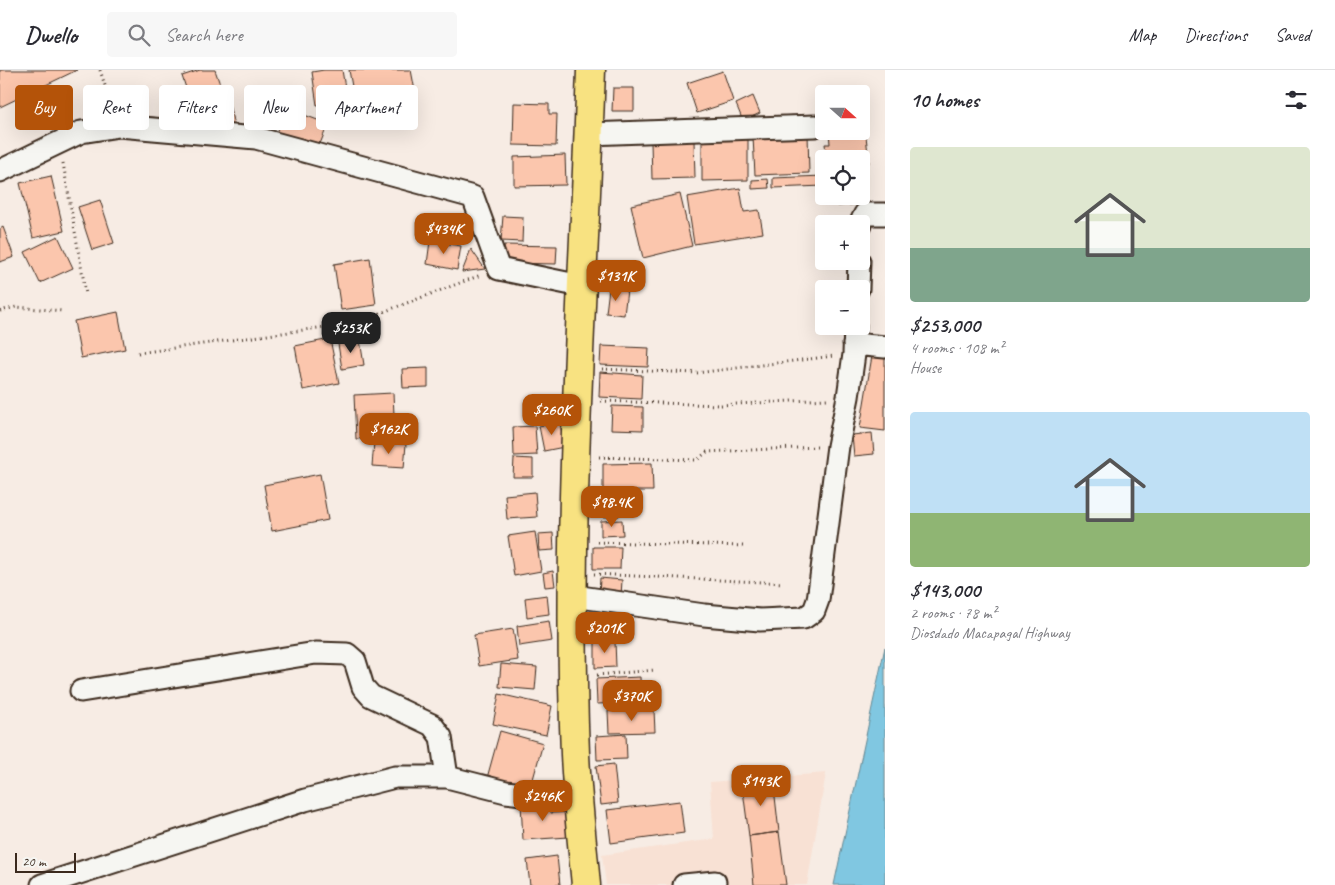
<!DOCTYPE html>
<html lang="en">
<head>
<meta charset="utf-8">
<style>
  :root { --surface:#fff; --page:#f7f7f7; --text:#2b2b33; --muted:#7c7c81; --line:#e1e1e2; --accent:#b45309 }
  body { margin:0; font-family:Caveat,sans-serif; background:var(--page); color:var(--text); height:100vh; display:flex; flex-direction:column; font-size:19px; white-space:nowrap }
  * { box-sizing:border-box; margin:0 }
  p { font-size:16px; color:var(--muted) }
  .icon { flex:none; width:28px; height:28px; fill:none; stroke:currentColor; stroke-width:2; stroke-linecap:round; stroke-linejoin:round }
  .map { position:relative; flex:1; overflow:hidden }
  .details { display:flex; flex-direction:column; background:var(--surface); width:450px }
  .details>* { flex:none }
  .banner { position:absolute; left:15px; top:15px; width:475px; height:45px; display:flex; gap:10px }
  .needle { width:32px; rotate:111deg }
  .controls { position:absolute; left:815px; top:15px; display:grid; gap:10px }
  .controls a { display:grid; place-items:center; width:55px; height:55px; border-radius:5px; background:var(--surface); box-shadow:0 5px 20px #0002; font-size:25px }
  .scale { position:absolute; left:15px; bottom:12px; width:61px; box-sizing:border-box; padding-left:5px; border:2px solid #3b2a1e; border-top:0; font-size:14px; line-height:18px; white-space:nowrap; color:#3b2a1e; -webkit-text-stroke:4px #f6f6f2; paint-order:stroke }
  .price { position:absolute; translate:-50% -42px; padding:0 11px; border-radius:10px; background:var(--accent); color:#fff; font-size:16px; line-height:32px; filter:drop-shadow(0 1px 2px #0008) }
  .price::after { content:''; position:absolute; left:50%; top:30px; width:15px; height:11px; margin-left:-8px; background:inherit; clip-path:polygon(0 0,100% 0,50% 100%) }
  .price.on { background:#222; color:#fff }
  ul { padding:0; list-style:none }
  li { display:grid; align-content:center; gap:10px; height:265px; padding:0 25px }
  li span { display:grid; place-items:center; height:155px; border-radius:5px; color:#555 }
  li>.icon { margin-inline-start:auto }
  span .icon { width:90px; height:90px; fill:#fffc; stroke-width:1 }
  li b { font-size:21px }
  h2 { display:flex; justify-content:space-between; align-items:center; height:60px; padding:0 25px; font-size:21px }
  .tag { padding:0 18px; border-radius:5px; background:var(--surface); box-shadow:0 5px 20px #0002; font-size:18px; line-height:45px }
  .tag.on { background:var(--accent); color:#fff }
  header { display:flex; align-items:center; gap:30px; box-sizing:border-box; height:70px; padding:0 25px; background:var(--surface); border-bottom:1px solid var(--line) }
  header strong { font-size:24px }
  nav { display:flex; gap:28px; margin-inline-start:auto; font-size:18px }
  .search { width:350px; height:45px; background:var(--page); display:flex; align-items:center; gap:12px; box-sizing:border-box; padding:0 18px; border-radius:5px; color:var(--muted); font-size:19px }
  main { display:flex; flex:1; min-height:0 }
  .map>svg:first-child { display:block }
  .built { fill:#f8e1d4 }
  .water { fill:#80c7e1; stroke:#648893 }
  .building { fill:#fbc6ad; stroke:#3b2a1e }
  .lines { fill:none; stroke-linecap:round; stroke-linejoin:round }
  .minor-casing { stroke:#3b2a1e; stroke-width:25 }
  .highway-casing { stroke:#3b2a1e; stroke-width:31 }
  .path { stroke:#3b2a1e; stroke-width:3; stroke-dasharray:1 4; stroke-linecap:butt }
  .minor { stroke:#f6f6f2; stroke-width:21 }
  .highway { stroke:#f8e281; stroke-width:28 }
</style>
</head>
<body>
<header>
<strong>Dwello</strong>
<div class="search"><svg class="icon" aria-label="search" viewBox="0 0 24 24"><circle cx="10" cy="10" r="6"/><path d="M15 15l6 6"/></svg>Search here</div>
<nav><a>Map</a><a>Directions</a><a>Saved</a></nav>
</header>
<main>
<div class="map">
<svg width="885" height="815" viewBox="0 0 885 815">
  <rect width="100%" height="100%" fill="#f7ece4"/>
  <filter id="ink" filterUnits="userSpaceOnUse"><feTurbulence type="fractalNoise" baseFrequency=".02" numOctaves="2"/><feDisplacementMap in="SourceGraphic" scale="10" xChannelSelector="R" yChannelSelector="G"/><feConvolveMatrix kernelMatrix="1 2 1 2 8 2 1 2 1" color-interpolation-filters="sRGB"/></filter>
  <g filter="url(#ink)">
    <!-- built -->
    <path class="built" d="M826,703L807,815H606L602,785L714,769L710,712Z"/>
    <!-- water -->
    <path class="water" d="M885,577V815H834Z"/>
    <!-- building -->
    <path class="building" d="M0,0H77L0,37Z
      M200,0H215L223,23L191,33L182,6Z
      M324,0H342L347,30L317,35L312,2Z
      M349,0H411L415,21L355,33Z
      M723,1L733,31L697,43L687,13Z
      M613,18H634V41H612Z
      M753,26L760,43L743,51L736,34Z
      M228,30L234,55L207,61L201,36Z
      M514,33L549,34V44H557L556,76L513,75Z
      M286,38L328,54L318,79L276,63Z
      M861,48H864L869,93L861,94V89H827L825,74H830L829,61H861Z
      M808,64L809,103L755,105L753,67Z
      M748,69V110L702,111V70Z
      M694,71L695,108L652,109L651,72Z
      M565,85L566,115L514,116V87Z
      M51,106L64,161L33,168L20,113Z
      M824,106V116L773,118V108Z
      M768,109L769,118L752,119V110Z
      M740,118L744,142L759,140L763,163L694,174L687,127Z
      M680,124L692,176L643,188L631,135Z
      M837,126H860L861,134L838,136Z
      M100,130L114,173L92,180L78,137Z
      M503,146L523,147L522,172L501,171Z
      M3,157L14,187L0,192V159Z
      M58,166L73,198L40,213L25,182Z
      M430,171L461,176L457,200L427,194Z
      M504,175L557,176L556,194L504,193Z
      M471,179L485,199L462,202Z
      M370,188L376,235L341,240L334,194Z
      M609,218L627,220L624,245L606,243Z
      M118,242L125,279L81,288L74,251Z
      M330,269L339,313L303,320L295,276Z
      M360,270L364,295L342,299L338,274Z
      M601,276L649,278L648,297L600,295Z
      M872,286L885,288V361L860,358Z
      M428,298V317L403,318L402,299Z
      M600,302L642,305L641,329L599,327Z
      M393,323L395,367L356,369L354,325Z
      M612,336L643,337V360L611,359Z
      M560,352L564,377L544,381L539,356Z
      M535,356L537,385L514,386L513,357Z
      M872,363L874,384L854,386L852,365Z
      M374,372L406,374L404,398L372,396Z
      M514,388L533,389V407H513Z
      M652,393L653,421H603V394Z
      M320,404L328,450L272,461L264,415Z
      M535,422L537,447L507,449L505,425Z
      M603,425H619V446L603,447Z
      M622,450L623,465L601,466V451Z
      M535,462L541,501L514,506L508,466Z
      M553,463L554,480L539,481L538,464Z
      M593,477H621L620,499H593Z
      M553,501L555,516L545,517L543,503Z
      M600,508L622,510L621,526L599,525Z
      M547,525L549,544L527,547L525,528Z
      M549,551L552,571L519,576L517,556Z
      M513,559L518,590L479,596L474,565Z
      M595,571H615L616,597L595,598Z
      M501,594L537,597L535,620L499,617Z
      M640,607L641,632L597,634L596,609Z
      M499,624L552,636L546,665L493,654Z
      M654,640L655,662L609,663L608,641Z
      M500,661L543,673L530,720L487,708Z
      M626,664L627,689L597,690L596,666Z
      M614,694L618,733L601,735L596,696Z
      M773,709L779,762L749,766L742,713Z
      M550,731L551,743L567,742L569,767L523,770L521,733Z
      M680,731L684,763L611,773L607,740Z
      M779,762L786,815H754L749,766Z
      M557,786L560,815H530L527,790Z"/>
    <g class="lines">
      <defs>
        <path id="minor" d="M588,64L815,56
          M0,101L81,62L119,56L256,68L473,127L499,199L581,216
          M861,155L862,150L865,144H885
          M858,219L859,191
          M854,274L885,277
          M574,526L704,545L760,550L804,548L814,541L818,530L838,376L848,327L854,284L855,256
          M81,621L316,583L347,584L355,591L363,617L371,626L432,655L441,667L447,707
          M42,815L305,730L395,707H447L506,722L578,731
          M684,815L715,812"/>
        <path id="highway" d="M586,815C582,771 577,728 575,684C566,456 583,228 591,0"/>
      </defs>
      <!-- minor casing -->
      <use href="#minor" class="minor-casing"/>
      <!-- highway casing -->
      <use href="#highway" class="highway-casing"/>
      <!-- path -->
      <path class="path" d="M100,0L112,37
        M63,93L86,224
        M0,241L16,237L63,241
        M138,283L354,253L481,205
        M602,299L696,303L834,286
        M601,331L720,335L827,329
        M599,387L697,390L707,382L817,377
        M597,472L745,476
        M594,504L783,513
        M597,605L655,600"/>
      <!-- minor -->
      <use href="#minor" class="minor"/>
      <!-- highway -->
      <use href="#highway" class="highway"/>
    </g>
  </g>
</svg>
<div class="controls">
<a><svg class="needle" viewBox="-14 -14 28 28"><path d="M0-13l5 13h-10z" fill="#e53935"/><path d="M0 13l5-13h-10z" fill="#7c7c81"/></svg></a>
<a><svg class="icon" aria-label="locate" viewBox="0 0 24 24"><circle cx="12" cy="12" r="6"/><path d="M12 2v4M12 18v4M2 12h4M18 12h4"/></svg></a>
<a>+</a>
<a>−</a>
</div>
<div class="scale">20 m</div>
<b class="price" style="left:444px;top:185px">$434K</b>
<b class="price" style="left:616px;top:232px">$131K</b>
<b class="price on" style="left:351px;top:284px">$253K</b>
<b class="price" style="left:552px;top:366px">$260K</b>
<b class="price" style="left:389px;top:385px">$162K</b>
<b class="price" style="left:612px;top:458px">$98.4K</b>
<b class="price" style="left:605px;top:584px">$201K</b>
<b class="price" style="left:632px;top:652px">$370K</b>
<b class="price" style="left:761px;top:737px">$143K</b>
<b class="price" style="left:543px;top:752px">$246K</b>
<div class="banner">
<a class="tag on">Buy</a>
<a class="tag">Rent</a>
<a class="tag">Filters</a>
<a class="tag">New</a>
<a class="tag">Apartment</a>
</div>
</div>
<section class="details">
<h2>10 homes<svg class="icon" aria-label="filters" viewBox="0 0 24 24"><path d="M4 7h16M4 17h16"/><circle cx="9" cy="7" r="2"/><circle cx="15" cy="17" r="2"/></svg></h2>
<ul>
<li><span style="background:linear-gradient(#dfe7d0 65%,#7fa58c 0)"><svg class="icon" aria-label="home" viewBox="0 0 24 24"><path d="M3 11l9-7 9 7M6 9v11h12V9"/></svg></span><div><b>$253,000</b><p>4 rooms · 108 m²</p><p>House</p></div></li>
<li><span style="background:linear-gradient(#bfe0f5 65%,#8fb573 0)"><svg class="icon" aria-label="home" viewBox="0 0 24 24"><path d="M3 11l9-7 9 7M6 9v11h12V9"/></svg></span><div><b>$143,000</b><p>2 rooms · 78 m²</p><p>Diosdado Macapagal Highway</p></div></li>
</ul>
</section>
</main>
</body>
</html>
